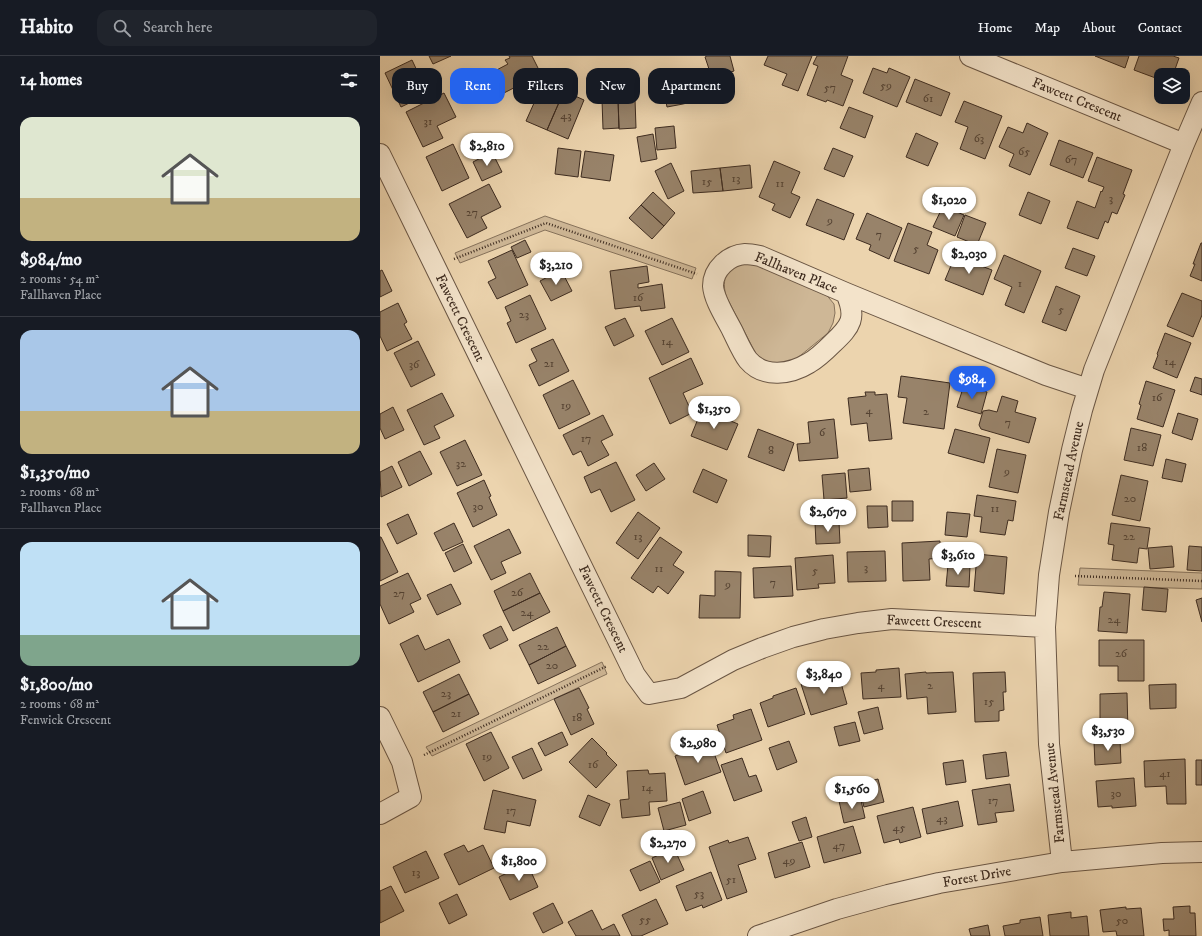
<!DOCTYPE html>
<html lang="en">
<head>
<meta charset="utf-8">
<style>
  :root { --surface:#171b24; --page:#20242c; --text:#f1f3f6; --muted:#9ea1a6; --line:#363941; --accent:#2563eb }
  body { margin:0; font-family:"IM FELL DW Pica",serif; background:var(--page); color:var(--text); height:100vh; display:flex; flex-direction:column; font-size:15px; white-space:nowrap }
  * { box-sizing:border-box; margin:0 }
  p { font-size:13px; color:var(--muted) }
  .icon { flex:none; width:22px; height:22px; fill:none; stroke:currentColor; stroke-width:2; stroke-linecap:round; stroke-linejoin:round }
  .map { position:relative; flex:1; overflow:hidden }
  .side { display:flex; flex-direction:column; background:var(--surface); width:380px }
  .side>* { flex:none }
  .top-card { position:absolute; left:12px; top:12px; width:380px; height:36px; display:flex; gap:8px }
  .buttons { position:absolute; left:774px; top:12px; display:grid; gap:8px }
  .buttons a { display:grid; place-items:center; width:36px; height:36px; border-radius:8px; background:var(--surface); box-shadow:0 4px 16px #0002; font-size:20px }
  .price { position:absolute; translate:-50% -34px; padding:0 9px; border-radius:14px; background:#fff; color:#222; font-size:13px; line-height:26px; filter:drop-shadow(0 1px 2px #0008) }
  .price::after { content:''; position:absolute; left:50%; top:24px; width:12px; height:9px; margin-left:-6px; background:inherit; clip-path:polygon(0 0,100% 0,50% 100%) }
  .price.selected { background:var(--accent); color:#fff }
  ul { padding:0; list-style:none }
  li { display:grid; align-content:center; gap:8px; height:212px; padding:0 20px }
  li+li { border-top:1px solid var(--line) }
  li span { display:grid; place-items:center; height:124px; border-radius:12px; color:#555 }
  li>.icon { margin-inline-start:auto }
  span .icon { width:72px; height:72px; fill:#fffc; stroke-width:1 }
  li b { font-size:17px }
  h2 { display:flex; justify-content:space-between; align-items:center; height:48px; padding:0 20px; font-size:17px }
  .tag { padding:0 14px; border-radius:12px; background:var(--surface); box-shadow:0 4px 16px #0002; font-size:14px; line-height:36px }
  .tag.selected { background:var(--accent); color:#fff }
  header { display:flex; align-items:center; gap:24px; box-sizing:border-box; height:56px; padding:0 20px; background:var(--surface); border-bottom:1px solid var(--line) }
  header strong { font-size:19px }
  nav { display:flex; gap:22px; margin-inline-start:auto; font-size:14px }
  .search { width:280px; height:36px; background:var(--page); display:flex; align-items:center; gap:10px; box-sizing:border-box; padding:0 14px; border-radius:12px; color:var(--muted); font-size:15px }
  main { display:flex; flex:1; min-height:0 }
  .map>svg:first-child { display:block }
  .green { fill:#ceb796; stroke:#86725b }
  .building { fill:#98836a; stroke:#3e2c20 }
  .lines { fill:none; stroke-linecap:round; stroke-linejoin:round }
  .minor-casing { stroke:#6a5644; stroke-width:22 }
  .path { stroke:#3e2c20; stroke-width:2.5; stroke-dasharray:1 2; stroke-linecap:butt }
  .minor { stroke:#f3e3ca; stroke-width:20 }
  .labels { text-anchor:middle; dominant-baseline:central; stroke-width:3; stroke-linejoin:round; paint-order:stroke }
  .number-label { font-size:12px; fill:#544232 }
  .street-label { font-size:14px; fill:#3e2c20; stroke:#f3e3ca }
</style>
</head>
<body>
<header>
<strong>Habito</strong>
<div class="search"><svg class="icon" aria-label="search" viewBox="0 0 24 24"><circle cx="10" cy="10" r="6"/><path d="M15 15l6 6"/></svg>Search here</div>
<nav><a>Home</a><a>Map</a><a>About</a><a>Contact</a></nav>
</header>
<main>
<section class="side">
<h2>14 homes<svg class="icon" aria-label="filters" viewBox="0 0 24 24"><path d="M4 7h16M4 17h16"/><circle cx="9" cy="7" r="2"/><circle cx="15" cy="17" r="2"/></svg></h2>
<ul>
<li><span style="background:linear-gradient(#dfe7d0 65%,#c2b280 0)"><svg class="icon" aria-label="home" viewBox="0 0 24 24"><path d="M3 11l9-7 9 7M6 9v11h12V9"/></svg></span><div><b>$984/mo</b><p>2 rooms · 54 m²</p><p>Fallhaven Place</p></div></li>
<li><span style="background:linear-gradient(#a9c7e8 65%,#c2b280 0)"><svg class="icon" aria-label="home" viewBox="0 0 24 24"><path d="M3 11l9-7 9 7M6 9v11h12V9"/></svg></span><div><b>$1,350/mo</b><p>2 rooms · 68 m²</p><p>Fallhaven Place</p></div></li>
<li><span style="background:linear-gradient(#bfe0f5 75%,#7fa58c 0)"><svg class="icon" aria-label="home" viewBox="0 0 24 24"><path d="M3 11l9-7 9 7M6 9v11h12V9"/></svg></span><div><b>$1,800/mo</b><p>2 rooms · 68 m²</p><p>Fenwick Crescent</p></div></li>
</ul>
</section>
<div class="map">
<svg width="822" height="880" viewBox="0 0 822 880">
  <rect width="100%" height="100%" fill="#ecd4ae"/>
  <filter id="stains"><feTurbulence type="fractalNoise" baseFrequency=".005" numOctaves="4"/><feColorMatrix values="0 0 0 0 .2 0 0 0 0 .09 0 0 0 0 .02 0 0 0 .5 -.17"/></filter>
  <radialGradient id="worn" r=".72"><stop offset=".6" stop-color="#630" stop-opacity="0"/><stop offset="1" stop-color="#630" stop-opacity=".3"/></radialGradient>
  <!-- green -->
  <path class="green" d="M165,160L316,212L312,223L165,174L80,207L75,197Z
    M372,207L444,236L454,248L455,257L453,267L448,277L410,308L392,310L376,298L346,240C340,217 351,209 372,207Z
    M700,512L822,517V533L698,529Z
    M222,606L227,618L52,700L46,691Z"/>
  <!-- building -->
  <path class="building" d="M49,0H71L53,8Z
    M129,0H152L161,18L120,39L109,18L128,8L125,4L130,2Z
    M327,0H350L354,15L332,22L325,1Z
    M388,0H432L418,35L402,29L407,18L384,9Z
    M437,0H468L461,19L473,24L463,50L447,44L446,46L427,39L438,10L433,8Z
    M715,0H749L745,12Z
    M759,0H793L799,2L793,19H781V24L754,14Z
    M32,4L48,38L21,51L5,17Z
    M493,12L507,17L509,12L530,21L517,51L483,37Z
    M313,15L319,44L303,48L297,18Z
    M297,18L303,48L287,51L281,21Z
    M535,23L570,37L561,60L526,46Z
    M163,27L184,35L167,74L146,65Z
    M184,35L204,44L188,83L167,74Z
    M64,37L76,61L57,70L63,82L43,91L26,56Z
    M238,43H255L256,72L239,73Z
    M238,43L239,72L223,73L222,44Z
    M584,45L622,60L605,103L580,93L588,71L575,66Z
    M469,51L493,60L485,82L460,72Z
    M647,67L668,77L650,119L629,110L634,98L619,91L628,71L643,77Z
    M294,70L296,92L277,94L275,72Z
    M536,77L558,87L548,110L526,101Z
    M273,78L277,103L261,106L257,81Z
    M679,84L713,97L703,122L670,109Z
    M73,88L89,122L62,135L46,101Z
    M178,92L201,95L198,121L175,118Z
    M453,92L473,100L464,121L444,113Z
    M205,95L234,99L230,125L201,121Z
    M112,96L122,116L102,125L93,106Z
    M717,101L752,114L743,138L745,139L737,158L732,156L728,167L725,165L718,183L687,172L697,145L715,152L721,135L722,136L724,131L708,125Z
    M394,105L420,116L411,137L420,141L410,162L392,154L395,148L379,141Z
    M291,107L304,135L288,143L275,115Z
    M370,109L372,132L343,135L340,112Z
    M340,112L343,135L313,137L311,115Z
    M109,128L121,151L101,161L107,172L87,182L69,148Z
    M273,136L295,157L284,170L261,149Z
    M648,136L670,145L661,168L639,159Z
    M437,143L474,158L464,184L426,169Z
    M261,149L284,170L272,183L249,162Z
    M563,150L584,159L575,180L553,171Z
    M487,157L522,172L509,203L489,194L491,189L476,183Z
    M585,159L606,167L597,189L577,181Z
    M528,167L552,176L547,189L558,194L549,218L514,205Z
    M145,184L151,196L137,202L131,191Z
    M821,187H822V225L810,220L815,208H813Z
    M693,192L715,200L707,220L685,212Z
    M132,194L148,229L117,243L108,226L116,222L108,205Z
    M624,199L661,215L644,257L625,249L632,231L614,223Z
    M575,200L612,214L603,239L565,224Z
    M267,210L269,226L258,228V232L282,228L285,252L261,255L260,250L235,253L230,215Z
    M2,214L12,235L0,241V215Z
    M181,214L192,235L171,245L160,225Z
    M676,230L700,240L686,275L662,266Z
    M802,237L822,245V259L813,281L787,270Z
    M150,239L166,273L136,287L127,267L131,265L125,251Z
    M18,247L27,266L24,268L32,283L7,295L0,280V256Z
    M245,262L254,280L234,290L225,271Z
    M292,262L309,296L282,309L265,275Z
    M785,277L811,287L797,322L773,312L778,299L777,298Z
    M173,283L189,315L159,330L149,309L157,305L151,293Z
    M38,285L55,319L31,331L14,297Z
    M311,302L323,328L303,337L312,357L290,368L269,322Z
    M521,320L570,327L564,373L523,367L527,342L518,341Z
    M815,321L822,323V339L810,335Z
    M193,324L210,358L179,373L163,339Z
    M766,325L795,334L783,371L757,363L761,349L759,348Z
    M584,329L607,336L601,358L577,351Z
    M485,336H495V339L507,338L512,383L489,385L487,367L471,369L468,342L486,340Z
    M62,337L74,360L54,370L60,382L44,389L27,354Z
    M622,340L638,345L635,356L656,362L649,387L601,373L599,369L603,355L609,354L617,356Z
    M13,351L24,374L5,383L0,372V358Z
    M322,353L358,368L347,394L311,380Z
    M798,357L818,363L812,384L792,377Z
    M223,359L233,379L221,385L229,399L208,410L201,395L193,399L183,379Z
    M454,363L458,402L419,405L417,388L430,387L428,366Z
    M751,372L781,379L773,410L744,404Z
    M378,373L414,387L404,415L368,401Z
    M575,373L610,382L604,407L568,397Z
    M85,384L102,419L77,430L60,396Z
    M617,393L646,399L638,437L609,431Z
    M40,395L52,418L29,430L18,406Z
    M786,403L806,408L802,426L782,422Z
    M236,406L255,444L231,456L220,433L211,437L204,421Z
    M274,407L285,423L266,435L256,419Z
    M12,410L22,431L1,441L0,416Z
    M489,412L491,434L470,436L468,414Z
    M323,413L347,424L337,447L313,436Z
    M465,417L467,442L444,444L442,419Z
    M741,419L768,425L760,465L732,459Z
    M104,424L111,440L109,441L117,459L93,471L77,437Z
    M597,439L636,445L633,465L628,464L625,479L600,476L602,461L594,460Z
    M512,445H533V465H512Z
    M487,450H507L508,471L488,472Z
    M258,456L280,472L258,503L236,487Z
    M567,456L590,458L587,481L565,479Z
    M28,458L37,478L17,488L7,468Z
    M459,466L460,487L436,488L435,467Z
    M74,467L83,486L63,495L54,477Z
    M731,467L770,472L767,493L759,492L757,507L732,504L734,489L728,488Z
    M129,473L141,497L121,506L126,517L111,524L94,490Z
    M368,479L391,480L390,501L368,500Z
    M0,481H1L18,516L0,525Z
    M280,481L302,496L293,509L304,516L288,538L278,530L273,537L251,522Z
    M560,485V502L549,503L550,524L523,525L522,487Z
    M83,488L92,507L74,516L65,497Z
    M792,490L794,511L770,513L768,492Z
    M809,490L822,491V515L807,514Z
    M505,495L506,525L468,526L467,496Z
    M597,498L627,501L624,538L594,535Z
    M453,499L455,527L438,528L439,532L417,534L415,502Z
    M568,509L590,510L589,531L566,530Z
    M411,510L413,540L374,542L373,512Z
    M335,515L361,516L360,562H319L320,539L335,540Z
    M28,517L41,543L30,548L34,556L9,568L0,548V530Z
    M150,517L160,537L123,555L114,535Z
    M71,528L81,548L57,559L47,539Z
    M764,531L788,533L786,556L762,554Z
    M724,536L750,538L747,577L718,575L720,551H722Z
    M160,537L170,556L133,575L123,555Z
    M822,542V566L816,544Z
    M121,570L128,584L110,593L103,579Z
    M177,571L186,590L149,609L139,589Z
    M38,579L45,594L69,583L80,606L38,626L20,588Z
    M719,584H764V625H738V610H719Z
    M186,590L196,610L158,628L149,609Z
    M519,612L521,641L483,643L481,617L496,616V614Z
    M546,616V617L573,616L576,656L548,658L547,641L527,643L525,618Z
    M625,616L626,636H623L624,654L619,655V665L595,666L593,617Z
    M79,618L89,638L53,656L43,636Z
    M459,620L467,648L431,659L421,628L440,623L441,626Z
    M796,628V652L770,653L769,629Z
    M199,632L209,652L207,653L214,668L191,679L174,643Z
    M416,632L425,658L388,671L380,647L393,642V640Z
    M747,637L748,676L720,678V638Z
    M89,638L99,658L63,676L53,656Z
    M498,651L503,673L484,678L478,656Z
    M371,653L382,684L346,697L337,669L354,663L353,659Z
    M475,666L480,685L459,690L454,671Z
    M111,676L129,712L104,725L86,688Z
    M182,676L188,689L165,700L158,687Z
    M212,682L227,697L226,698L237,709L216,732L189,706Z
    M740,684L741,707L715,709L714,686Z
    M409,685L417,706L397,714L389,692Z
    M330,686L341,716L305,729L295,700Z
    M152,692L162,714L143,723L132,701Z
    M626,696L629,720L606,723L603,699Z
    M362,702L369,721L376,719L382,735L354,745L341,709Z
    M805,703L806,748H787L786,730L765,731L764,705Z
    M583,704L586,726L566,729L563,707Z
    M816,704H822V729H816Z
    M268,714L269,718L285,717L287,745L269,746L270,759L242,762L240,744L249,743L247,715Z
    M754,722L756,750L732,752V750L718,751L716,725Z
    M498,723L504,746L484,751L478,728Z
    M630,728L634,755L615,757L617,766L598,769L592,734Z
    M113,734L156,744L150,770L127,765L125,777L104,773Z
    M323,735L331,757L309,765L302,743Z
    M208,739L230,748L220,770L199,761Z
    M480,740L485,762L464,767L459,745Z
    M578,745L583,770L547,778L542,753Z
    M300,746L306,769L284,775L278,752Z
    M533,751L541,781L520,787L519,783L504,787L497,760Z
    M426,761L432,781L419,785L412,766Z
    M473,770L481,797L444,807L437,781Z
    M368,781L376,803L358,809L367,836L347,843L329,791L348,784L349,787Z
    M422,786L430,811L395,822L388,797Z
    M84,789L88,796L103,789L114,812L79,829L64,798Z
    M294,792L304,814L281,824L272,802Z
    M46,795L59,822L25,837L13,811Z
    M270,805L280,826L260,835L250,814Z
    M147,807L158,831L130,844L119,821Z
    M331,816L342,844L323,852L322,849L306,855L296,830Z
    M11,830L24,855L0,867V835Z
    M77,838L87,859L69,868L59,847Z
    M276,843L288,868L261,880H252L242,859Z
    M173,847L183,867L163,877L153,857Z
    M810,850V857H815L816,880H789V874L784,875L783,863H794L793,851Z
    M746,851V853L761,852L764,880H737L736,875L723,876L720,854Z
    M212,854L222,874L234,868L240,880H196L188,866Z
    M691,856V862L707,860L709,880H670L668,859Z
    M660,861L663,880H625L623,870L640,867V864Z
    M608,869L610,880H591L589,873Z"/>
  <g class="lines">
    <defs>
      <path id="minor" d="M590,0L804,88
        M0,98L255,619L269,638L301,632L353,604L382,592L413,581L444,573L478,567L512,563L665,571
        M466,237C477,262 471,270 453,287C446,294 438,302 429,307C411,318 384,323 368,304C362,296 357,284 352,274C346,262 334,244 333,230C333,213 349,199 365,198C369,198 375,199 380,200L466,237L666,319L708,333
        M0,661L22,706L31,741L0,758
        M682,806L669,688L665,571L669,519L679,456L692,394L702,354L714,314L804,88L822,46
        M378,880L457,853L508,839L559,827L682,806L782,797L822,796"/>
    </defs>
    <!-- minor casing -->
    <use href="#minor" class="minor-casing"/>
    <!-- path -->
    <path class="path" d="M74,203L166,167L317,218
      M695,520L822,525
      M44,699L227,610"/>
    <!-- minor -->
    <use href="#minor" class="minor"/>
  </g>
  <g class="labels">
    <!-- number labels -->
    <g class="number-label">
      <text x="506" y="29">59</text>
      <text x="450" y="31">57</text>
      <text x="548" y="42">61</text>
      <text x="186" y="59">43</text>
      <text x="48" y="65">31</text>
      <text x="599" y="82">63</text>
      <text x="644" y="95">65</text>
      <text x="691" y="103">67</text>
      <text x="356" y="122">13</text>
      <text x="327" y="125">15</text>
      <text x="400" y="127">11</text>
      <text x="731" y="142">3</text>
      <text x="92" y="156">27</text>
      <text x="450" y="164">9</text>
      <text x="499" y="178">7</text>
      <text x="536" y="192">5</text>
      <text x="640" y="227">1</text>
      <text x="258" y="241">16</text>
      <text x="681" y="253">5</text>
      <text x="144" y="258">23</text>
      <text x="287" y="285">14</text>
      <text x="790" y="305">14</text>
      <text x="169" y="307">21</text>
      <text x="34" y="308">36</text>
      <text x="777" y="341">16</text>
      <text x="186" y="349">19</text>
      <text x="489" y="354">4</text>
      <text x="546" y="355">2</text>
      <text x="628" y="366">7</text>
      <text x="442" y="376">6</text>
      <text x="206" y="382">17</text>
      <text x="762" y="391">18</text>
      <text x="391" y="394">8</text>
      <text x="81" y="407">32</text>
      <text x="627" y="415">9</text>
      <text x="750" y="442">20</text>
      <text x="98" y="450">30</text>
      <text x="615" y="452">11</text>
      <text x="258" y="480">13</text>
      <text x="749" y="480">22</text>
      <text x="486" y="511">3</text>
      <text x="279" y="512">11</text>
      <text x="435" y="514">5</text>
      <text x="393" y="526">7</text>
      <text x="348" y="528">9</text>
      <text x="137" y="536">26</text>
      <text x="19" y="537">27</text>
      <text x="147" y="556">24</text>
      <text x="734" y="563">24</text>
      <text x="163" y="590">22</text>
      <text x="741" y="597">26</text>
      <text x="172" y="609">20</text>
      <text x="501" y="629">4</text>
      <text x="550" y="629">2</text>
      <text x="66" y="637">23</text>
      <text x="609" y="645">15</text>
      <text x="76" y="657">21</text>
      <text x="197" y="661">18</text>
      <text x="107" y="700">19</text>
      <text x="213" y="708">16</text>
      <text x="785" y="717">41</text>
      <text x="267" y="731">14</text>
      <text x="736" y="737">30</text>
      <text x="613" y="744">17</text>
      <text x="131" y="754">17</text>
      <text x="562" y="762">43</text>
      <text x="519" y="771">45</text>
      <text x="459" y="789">47</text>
      <text x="409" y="804">49</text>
      <text x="36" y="816">13</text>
      <text x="351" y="823">51</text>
      <text x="319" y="837">53</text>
      <text x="265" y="863">55</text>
      <text x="742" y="864">50</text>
    </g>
    <!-- street labels -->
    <g class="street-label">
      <text transform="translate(697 44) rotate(22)">Fawcett Crescent</text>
      <text transform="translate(416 217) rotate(22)">Fallhaven Place</text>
      <text transform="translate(80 262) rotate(64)">Fawcett Crescent</text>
      <text transform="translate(689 415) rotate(-78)">Farmstead Avenue</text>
      <text transform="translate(223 553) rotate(64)">Fawcett Crescent</text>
      <text transform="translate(554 566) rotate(2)">Fawcett Crescent</text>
      <text transform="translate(675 737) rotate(-96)">Farmstead Avenue</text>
      <text transform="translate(597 821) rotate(-10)">Forest Drive</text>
    </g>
  </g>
  <rect width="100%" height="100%" filter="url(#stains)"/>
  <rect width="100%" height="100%" fill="url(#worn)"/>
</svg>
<div class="buttons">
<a><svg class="icon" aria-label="layers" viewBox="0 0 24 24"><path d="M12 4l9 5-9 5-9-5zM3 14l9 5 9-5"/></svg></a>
</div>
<b class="price" style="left:107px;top:111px">$2,810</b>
<b class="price" style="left:569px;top:165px">$1,020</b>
<b class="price" style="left:589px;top:219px">$2,030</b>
<b class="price" style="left:176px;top:230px">$3,210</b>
<b class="price selected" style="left:592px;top:344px">$984</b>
<b class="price" style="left:334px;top:374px">$1,350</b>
<b class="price" style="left:448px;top:477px">$2,670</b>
<b class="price" style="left:578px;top:520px">$3,610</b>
<b class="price" style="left:444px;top:639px">$3,840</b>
<b class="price" style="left:728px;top:696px">$3,530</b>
<b class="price" style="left:318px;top:708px">$2,980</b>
<b class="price" style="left:472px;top:754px">$1,560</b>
<b class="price" style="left:288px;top:808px">$2,270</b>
<b class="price" style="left:139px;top:826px">$1,800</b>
<div class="top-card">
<a class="tag">Buy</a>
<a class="tag selected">Rent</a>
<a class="tag">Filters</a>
<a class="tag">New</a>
<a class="tag">Apartment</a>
</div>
</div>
</main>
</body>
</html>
